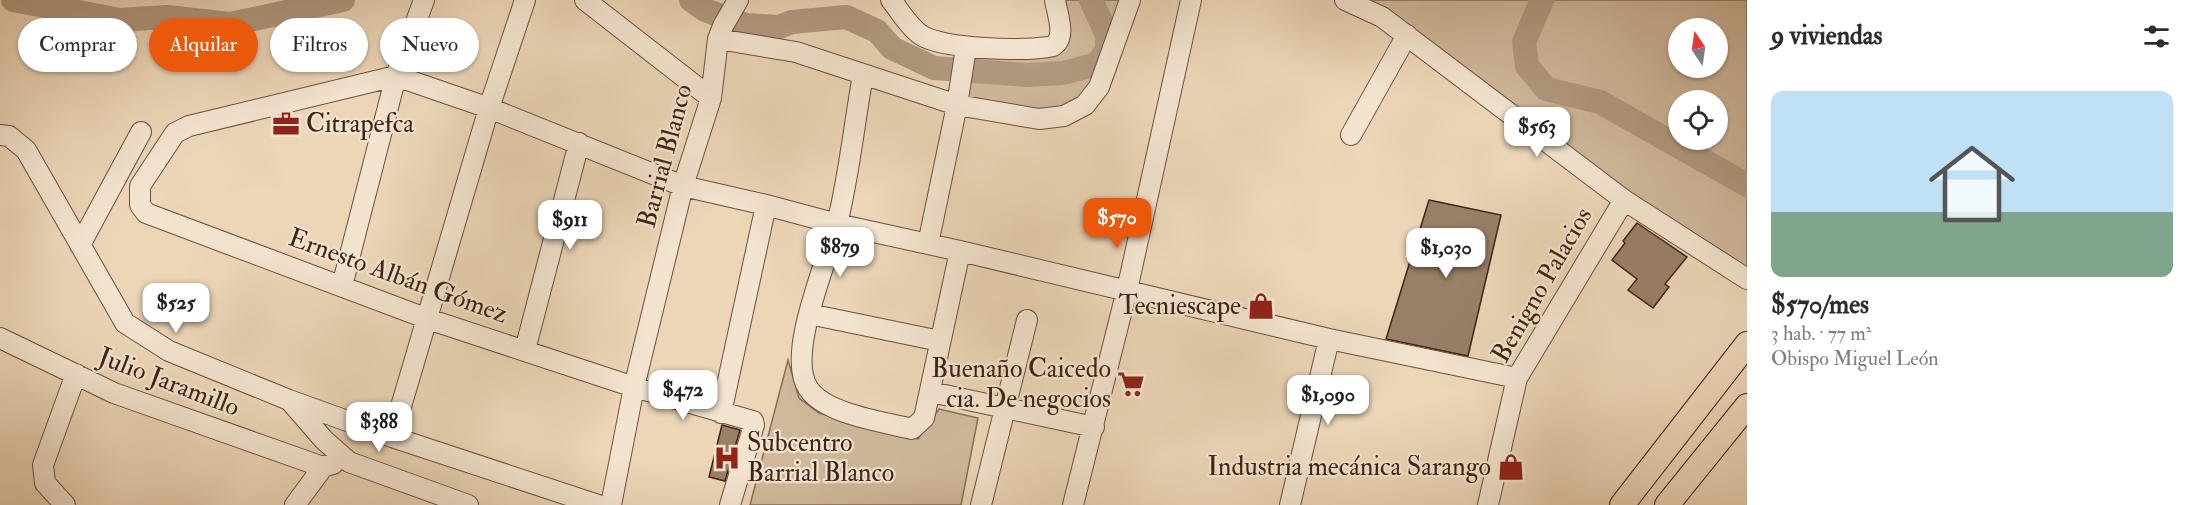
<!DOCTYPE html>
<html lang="es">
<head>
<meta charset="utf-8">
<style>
  :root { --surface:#fff; --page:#f2f2f3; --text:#2b2b33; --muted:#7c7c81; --accent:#ea580c }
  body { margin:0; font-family:"IM FELL Double Pica",serif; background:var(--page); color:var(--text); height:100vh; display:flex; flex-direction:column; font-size:22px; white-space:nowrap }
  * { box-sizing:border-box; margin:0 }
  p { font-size:20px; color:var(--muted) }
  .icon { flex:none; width:33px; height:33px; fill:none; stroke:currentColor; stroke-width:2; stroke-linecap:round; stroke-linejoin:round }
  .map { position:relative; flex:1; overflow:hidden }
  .panel { display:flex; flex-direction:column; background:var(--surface); width:450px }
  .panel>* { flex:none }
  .banner { position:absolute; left:18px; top:18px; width:570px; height:54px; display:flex; gap:12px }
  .needle { width:39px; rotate:347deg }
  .fabs { position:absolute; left:1668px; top:18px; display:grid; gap:12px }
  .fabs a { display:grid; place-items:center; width:60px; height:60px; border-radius:50%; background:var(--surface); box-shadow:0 2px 4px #0004; font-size:30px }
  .price { position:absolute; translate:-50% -51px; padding:0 14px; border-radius:12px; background:#fff; color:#222; font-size:20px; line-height:39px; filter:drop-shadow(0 2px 3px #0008) }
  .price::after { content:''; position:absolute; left:50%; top:36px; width:18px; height:14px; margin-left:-9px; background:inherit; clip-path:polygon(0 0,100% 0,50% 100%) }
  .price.current { background:var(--accent); color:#fff }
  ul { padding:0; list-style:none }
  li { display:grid; align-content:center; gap:12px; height:318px; padding:0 24px }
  li span { display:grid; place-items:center; height:186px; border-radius:12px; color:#555 }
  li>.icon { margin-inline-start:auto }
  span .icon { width:108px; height:108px; fill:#fffc; stroke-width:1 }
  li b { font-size:26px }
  h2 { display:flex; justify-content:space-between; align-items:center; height:72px; padding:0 24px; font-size:26px }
  .chip { padding:0 21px; border-radius:27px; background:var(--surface); box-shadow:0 2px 4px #0004; font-size:21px; line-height:54px }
  .chip.current { background:var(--accent); color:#fff }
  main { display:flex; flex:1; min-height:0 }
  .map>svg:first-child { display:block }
  .green { fill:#cfb89b; stroke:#876e58; stroke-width:1.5; fill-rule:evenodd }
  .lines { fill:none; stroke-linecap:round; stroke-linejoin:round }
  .river { stroke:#b19980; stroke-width:24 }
  .building { fill:#998069; stroke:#3f2315; stroke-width:1.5 }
  .minor-casing { stroke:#6a503e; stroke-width:22 }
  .major-casing { stroke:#3f2315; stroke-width:26 }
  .minor { stroke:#f3e4d0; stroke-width:20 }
  .major { stroke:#ecd6b7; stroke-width:24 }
  .labels { text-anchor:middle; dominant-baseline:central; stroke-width:4.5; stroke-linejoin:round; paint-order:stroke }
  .poi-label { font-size:26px; fill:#3f2315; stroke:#f3e4d0; text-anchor:end }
  .street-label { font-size:26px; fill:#3f2315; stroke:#f3e4d0 }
</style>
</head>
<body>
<main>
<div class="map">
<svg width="1747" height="505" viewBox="0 0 1747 505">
  <rect width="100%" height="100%" fill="#ecd6b7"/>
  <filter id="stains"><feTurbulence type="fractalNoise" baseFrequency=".00333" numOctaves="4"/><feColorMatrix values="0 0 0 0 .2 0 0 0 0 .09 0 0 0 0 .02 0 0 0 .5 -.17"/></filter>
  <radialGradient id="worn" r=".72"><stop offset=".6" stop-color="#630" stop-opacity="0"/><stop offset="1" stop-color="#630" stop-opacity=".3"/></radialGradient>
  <!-- green -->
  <path class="green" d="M1059,0H1122L1095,86L1080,101L1037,115L960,100L967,58L1062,51L1068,37Z
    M1367,0H1747V271L1638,208ZM1678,28H1718V68H1678ZM1678,100H1718V140H1678Z
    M788,360L799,398L819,413L918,439L939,409L978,418L961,505H750Z"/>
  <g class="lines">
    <!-- river -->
    <path class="river" d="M13,0L120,20L167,17L230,24L343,0
      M691,0L705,10L746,25L779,27L792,22L846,17L877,31L892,48L934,68L1027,75L1063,73L1097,64L1107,50V35L1091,0
      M1542,0L1524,42L1527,66L1546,89L1600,102L1747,185"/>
  </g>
  <!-- building -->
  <path class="building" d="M1429,200L1501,215L1468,356L1386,339Z
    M1637,223L1687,257L1665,284L1669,287L1653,308L1628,290L1637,279L1612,260L1625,243L1623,241Z
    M722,425L740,430L725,481L709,477Z"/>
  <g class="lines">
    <defs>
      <path id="minor" d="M585,0L711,98
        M891,0C900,11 909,27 921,35C941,49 1028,52 1053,46C1067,37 1057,14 1055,0
        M1345,0L1382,17L1624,200L1747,279
        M718,39L796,52L957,105L1039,119L1064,116L1085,105L1099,87L1130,0
        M863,75C854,125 849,176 837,224C827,262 786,354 808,388C824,414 884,422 912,429L924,418L960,251
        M396,76L489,108L683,186L766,205L837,224L960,251L1329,339L1517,378
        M396,76L189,126L175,133L140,186V205L146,213L428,319L634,387L753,421L754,425L730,505
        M0,135L9,136L26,150L125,323L169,351L289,400L392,437L598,505
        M1351,135L1407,35
        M928,244L957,105L966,48
        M80,245L141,132
        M342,286L396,76L424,0
        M809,314L940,341
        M0,338L114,393L323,467
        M525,350L579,143
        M931,392L1094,427
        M291,402L324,440L349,462L468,505
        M721,413L766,205
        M392,437L489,108L525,0
        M65,505L45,483L43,465L76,374
        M295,505L323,467L333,464
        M611,505L634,387L683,186L711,98L718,39L723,26L738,0
        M981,505L1027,320
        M1073,505L1127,290L1191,0
        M1290,505L1329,339
        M1488,505L1517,378L1624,200"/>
      <path id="major" d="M1622,505L1747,344
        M1667,505L1747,406"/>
    </defs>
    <!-- minor casing -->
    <use href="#minor" class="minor-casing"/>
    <!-- major casing -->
    <use href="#major" class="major-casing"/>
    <!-- minor -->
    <use href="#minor" class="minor"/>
    <!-- major -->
    <use href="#major" class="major"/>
  </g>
  <!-- icons -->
  <defs>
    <symbol id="office-bare" viewBox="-9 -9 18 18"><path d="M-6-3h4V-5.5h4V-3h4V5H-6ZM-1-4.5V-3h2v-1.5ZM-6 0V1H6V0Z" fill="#8f2418" stroke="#f3e4d0" stroke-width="2.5" paint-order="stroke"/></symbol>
    <symbol id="shop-bare" viewBox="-9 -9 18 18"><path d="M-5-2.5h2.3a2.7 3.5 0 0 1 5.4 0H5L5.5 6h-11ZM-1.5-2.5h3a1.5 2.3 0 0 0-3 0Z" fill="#8f2418" stroke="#f3e4d0" stroke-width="2.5" paint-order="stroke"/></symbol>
    <symbol id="supermarket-bare" viewBox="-9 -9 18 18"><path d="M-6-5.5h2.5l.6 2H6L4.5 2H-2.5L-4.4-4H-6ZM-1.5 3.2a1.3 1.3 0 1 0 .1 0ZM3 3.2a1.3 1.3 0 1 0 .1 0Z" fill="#8f2418" stroke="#f3e4d0" stroke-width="2.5" paint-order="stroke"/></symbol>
    <symbol id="hospital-bare" viewBox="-9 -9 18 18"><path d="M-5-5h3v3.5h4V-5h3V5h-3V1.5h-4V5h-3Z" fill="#8f2418" stroke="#f3e4d0" stroke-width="2.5" paint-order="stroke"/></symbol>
  </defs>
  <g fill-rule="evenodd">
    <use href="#office-bare" x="267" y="105" width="38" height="38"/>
    <use href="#shop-bare" x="1242" y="287" width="38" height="38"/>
    <use href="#supermarket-bare" x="1112" y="365" width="38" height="38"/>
    <use href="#hospital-bare" x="708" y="439" width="38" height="38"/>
    <use href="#shop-bare" x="1492" y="448" width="38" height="38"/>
  </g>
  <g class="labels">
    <!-- poi labels -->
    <g class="poi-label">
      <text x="306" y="124" text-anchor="start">Citrapefca</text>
      <text x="1241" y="306">Tecniescape</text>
      <text x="1111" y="369">Buenaño Caicedo<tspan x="1111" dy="30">cia. De negocios</tspan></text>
      <text x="747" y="443" text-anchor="start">Subcentro<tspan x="747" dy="30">Barrial Blanco</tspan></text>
      <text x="1491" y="467">Industria mecánica Sarango</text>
    </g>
    <!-- street labels -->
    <g class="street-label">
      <text transform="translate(665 156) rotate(-75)">Barrial Blanco</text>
      <text transform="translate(398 276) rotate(20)">Ernesto Albán Gómez</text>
      <text transform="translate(1542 285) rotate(-60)">Benigno Palacios</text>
      <text transform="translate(169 382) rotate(21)">Julio Jaramillo</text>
    </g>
  </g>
  <rect width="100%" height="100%" filter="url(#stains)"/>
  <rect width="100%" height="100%" fill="url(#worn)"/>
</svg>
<div class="fabs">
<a><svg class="needle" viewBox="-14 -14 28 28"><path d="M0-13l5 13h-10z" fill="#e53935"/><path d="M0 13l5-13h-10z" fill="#7c7c81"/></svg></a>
<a><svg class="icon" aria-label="locate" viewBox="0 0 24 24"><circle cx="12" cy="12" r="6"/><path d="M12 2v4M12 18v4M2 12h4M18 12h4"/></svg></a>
</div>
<b class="price" style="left:1537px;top:158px">$563</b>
<b class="price current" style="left:1117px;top:249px">$570</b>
<b class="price" style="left:570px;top:251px">$911</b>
<b class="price" style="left:840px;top:278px">$879</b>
<b class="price" style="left:1446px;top:279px">$1,030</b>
<b class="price" style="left:176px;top:334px">$525</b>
<b class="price" style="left:683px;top:421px">$472</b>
<b class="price" style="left:1328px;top:426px">$1,090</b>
<b class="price" style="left:379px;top:453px">$388</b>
<div class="banner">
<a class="chip">Comprar</a>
<a class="chip current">Alquilar</a>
<a class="chip">Filtros</a>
<a class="chip">Nuevo</a>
</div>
</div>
<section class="panel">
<h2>9 viviendas<svg class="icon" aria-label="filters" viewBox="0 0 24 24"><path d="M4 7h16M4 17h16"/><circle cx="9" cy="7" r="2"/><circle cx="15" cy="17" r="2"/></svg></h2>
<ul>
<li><span style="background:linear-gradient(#bfe0f5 65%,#7fa58c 0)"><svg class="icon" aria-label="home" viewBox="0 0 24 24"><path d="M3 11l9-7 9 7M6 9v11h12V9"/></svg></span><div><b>$570/mes</b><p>3 hab. · 77 m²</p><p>Obispo Miguel León</p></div></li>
</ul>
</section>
</main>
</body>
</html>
